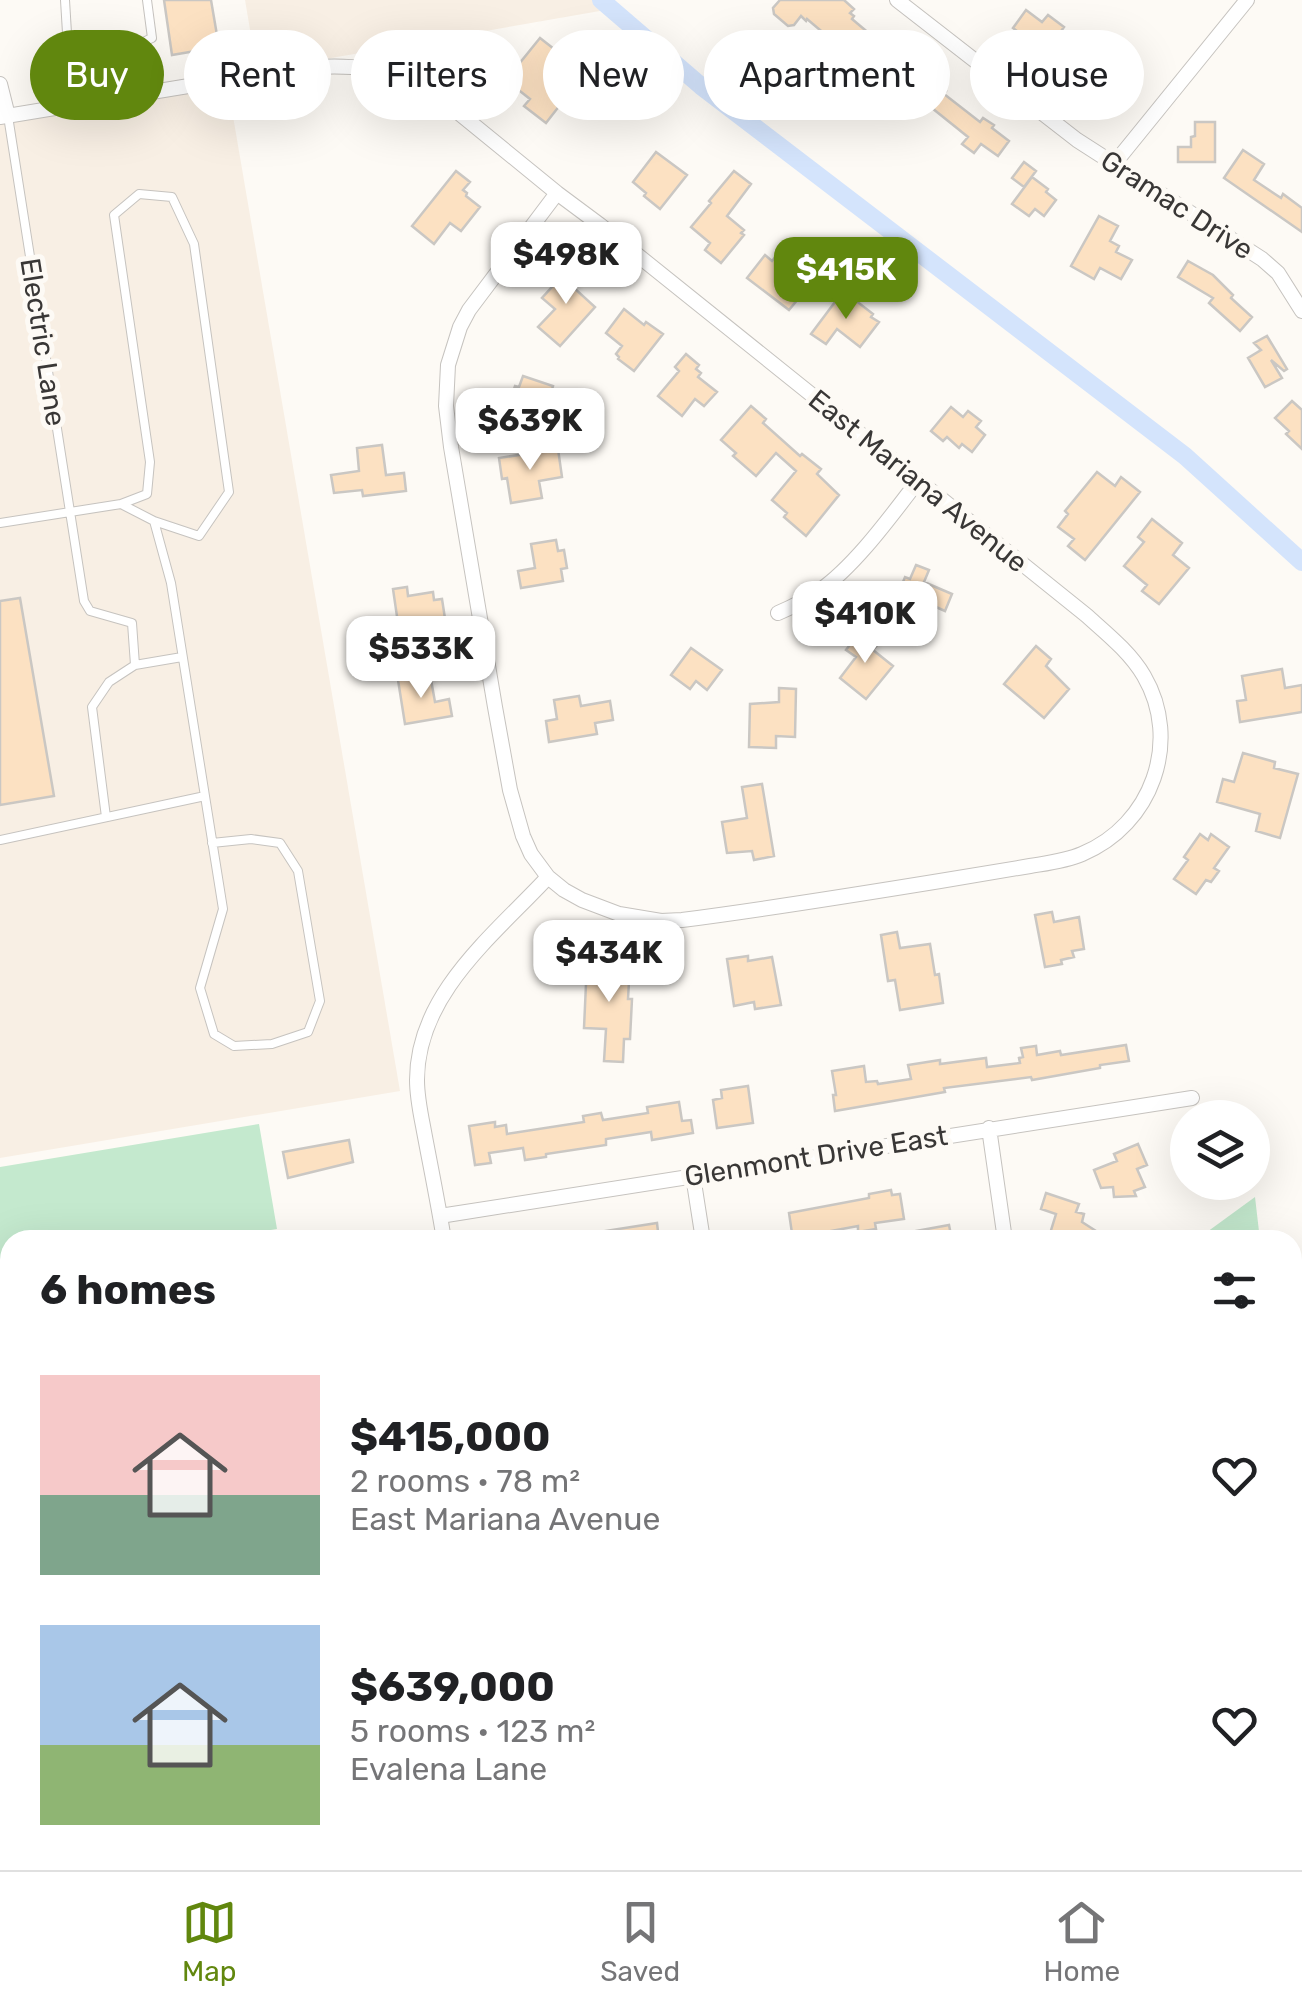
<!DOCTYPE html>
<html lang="en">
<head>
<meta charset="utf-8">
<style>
  :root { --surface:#fff; --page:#f2f2f2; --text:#202124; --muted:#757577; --line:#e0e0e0; --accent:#61870e }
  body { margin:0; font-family:Rubik,sans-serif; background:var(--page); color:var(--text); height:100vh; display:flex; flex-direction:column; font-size:38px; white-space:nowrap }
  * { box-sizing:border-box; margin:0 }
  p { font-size:32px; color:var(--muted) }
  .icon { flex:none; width:55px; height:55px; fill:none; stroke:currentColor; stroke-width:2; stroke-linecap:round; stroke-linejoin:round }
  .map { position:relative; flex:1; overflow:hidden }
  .side { position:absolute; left:0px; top:1230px; width:1302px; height:640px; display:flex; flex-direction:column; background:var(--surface); border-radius:30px 30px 0 0; box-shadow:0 10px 40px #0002 }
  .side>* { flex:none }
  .guide { position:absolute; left:30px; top:30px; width:1242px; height:90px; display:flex; gap:20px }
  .buttons { position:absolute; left:1170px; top:1100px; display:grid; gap:20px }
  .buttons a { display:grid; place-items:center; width:100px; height:100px; border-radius:50%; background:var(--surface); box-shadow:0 10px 40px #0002; font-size:50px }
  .price { position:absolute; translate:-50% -85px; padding:0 22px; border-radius:20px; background:#fff; color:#222; font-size:32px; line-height:65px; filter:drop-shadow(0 2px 5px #0008) }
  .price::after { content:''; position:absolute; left:50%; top:60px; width:30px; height:22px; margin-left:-15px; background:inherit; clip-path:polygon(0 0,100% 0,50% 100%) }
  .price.current { background:var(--accent); color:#fff }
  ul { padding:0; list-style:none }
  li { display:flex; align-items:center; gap:30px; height:250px; padding:0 40px }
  li span { display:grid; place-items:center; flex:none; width:280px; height:200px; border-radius:0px; color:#555 }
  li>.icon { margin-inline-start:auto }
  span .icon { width:120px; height:120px; fill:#fffc; stroke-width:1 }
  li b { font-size:42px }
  h2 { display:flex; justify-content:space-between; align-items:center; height:120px; padding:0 40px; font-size:42px }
  .chip { padding:0 35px; border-radius:45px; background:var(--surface); box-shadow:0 10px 40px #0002; font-size:35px; line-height:90px }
  .chip.current { background:var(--accent); color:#fff }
  .dock { display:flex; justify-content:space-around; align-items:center; height:140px; border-top:2px solid var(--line); background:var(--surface); font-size:28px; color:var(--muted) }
  .dock a { display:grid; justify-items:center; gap:5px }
  .dock .current { color:var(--accent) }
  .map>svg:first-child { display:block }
  .built { fill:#f8efe4 }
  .green { fill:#c4e9ce }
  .water { fill:#d4e4fc }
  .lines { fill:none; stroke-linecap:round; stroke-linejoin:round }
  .canal { stroke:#d4e4fc; stroke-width:18 }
  .building { fill:#fce1c2; stroke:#cac7c3; stroke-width:2.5 }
  .lane-casing { stroke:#c6c3bf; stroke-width:10 }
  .street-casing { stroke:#c6c3bf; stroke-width:16 }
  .lane { stroke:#fff; stroke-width:8 }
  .street { stroke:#fff; stroke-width:14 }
  .labels { text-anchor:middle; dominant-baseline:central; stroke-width:10; stroke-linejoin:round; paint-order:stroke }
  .street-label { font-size:28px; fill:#393736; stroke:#fdfaf5 }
</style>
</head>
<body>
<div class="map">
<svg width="1302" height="1870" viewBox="0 0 1302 1870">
  <rect width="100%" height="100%" fill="#fdfaf5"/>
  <!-- built -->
  <path class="built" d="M245,0H607L617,8L257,71Z
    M228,87L400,1091L0,1158V124Z"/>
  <!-- green -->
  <path class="green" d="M259,1124L277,1229L211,1240H10V1274L0,1276V1167Z
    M1255,1197L1260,1240H1196Z
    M1293,1326L1302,1338V1420L1293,1408Z"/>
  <!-- water -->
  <path class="water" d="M1293,1421L1302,1433V1484L1293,1471Z
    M1016,1860H1064L1059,1870H1010Z"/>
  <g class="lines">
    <!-- canal -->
    <path class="canal" d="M601,0L701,86L1185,456L1302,562"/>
  </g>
  <!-- building -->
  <path class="building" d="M164,0H211L219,47L172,55Z
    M780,0H844L854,9L850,13L854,16L852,19L890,51L892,49L913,65L893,90L872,73L878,66L839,34L833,41L807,19L806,21L801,16L794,25L788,26L774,14L773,8Z
    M1026,10L1042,22L1048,15L1064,27L1044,55L1024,40L1025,37L1013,28Z
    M540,38L577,67L552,98L560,105L546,123L524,106L530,99L506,80Z
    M1124,71L1137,82L1125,96L1119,90L1106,106L1083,88L1096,72L1112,85Z
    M936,83L946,91L944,94L980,122L983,118L994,125L992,128L1009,141L998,156L981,144L974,153L962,144L968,137L922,100Z
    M1195,122H1215V162H1178V147H1191V137L1195,136Z
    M1243,150L1264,164L1254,180L1281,198L1283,194L1302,208V232L1224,178Z
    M656,152L687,175L660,209L644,196L646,193L633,182Z
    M1024,162L1036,171L1024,187L1012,178Z
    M456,171L470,182L463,190L467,193L466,196L480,207L461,231L450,223L434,244L412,226Z
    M734,171L751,184L727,216L744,230L741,233L744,235L721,263L705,250L710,243L691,227L711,203L709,201Z
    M1032,177L1048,189L1046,192L1056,200L1044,216L1035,209L1029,216L1012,204Z
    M1099,216L1118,226L1110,241L1119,246L1116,252L1132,260L1121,279L1100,268L1094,279L1071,266Z
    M765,255L772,261L777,255L812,282L789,310L747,278Z
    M1188,261L1213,275L1233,295L1231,298L1252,317L1240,331L1209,303L1213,298L1178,277Z
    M572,265L585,276L574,288L595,307L560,346L538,327L555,309L542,298Z
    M841,294L852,302L855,300L873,314L871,317L879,322L860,347L837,329L826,344L811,334Z
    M624,309L644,325L646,322L663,334L634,371L618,359L619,357L616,354L622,346L606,333Z
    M1267,336L1287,369L1284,371L1271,360L1282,378L1265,387L1248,358L1261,350L1254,343Z
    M686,354L699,365L696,369L701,373L698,377L717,392L704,406L695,399L682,416L658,396L679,371L675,367Z
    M523,376L553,386L539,431L492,416L497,400L509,404L515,386L519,387Z
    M1292,401L1302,410V449L1286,434L1289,431L1275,418Z
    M751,406L766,419L763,423L800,456L802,454L821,469L817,474L839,495L806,536L784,517L787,513L772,500L796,471L776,453L756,476L733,456L736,453L721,440Z
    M951,407L963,417L968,411L981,421L976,427L985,435L972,452L962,444L959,448L947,437L943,441L931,431Z
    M382,445L386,475L404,473L406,491L363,496L362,490L334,493L331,475L359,471L357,448Z
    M558,449L562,477L539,481L542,498L511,503L507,478L502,479L499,458Z
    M1097,472L1115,486L1121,477L1140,492L1085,560L1068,546L1074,539L1058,527L1068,514L1065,511Z
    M1152,519L1182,543L1173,555L1189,568L1159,604L1142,591L1147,585L1124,566L1144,542L1138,537Z
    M556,540L558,551L564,550L567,568L561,569L563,581L521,588L518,571L535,568L531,544Z
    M916,565L929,570L924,582L952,594L945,611L927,603L915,630L888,618L905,577L910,579Z
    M407,587L408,596L433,592L434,600L442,599L446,625L427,628V632L400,637L393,589Z
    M20,598L54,796L0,805V601Z
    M861,630L878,644L873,650L893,666L866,699L840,678L856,657L846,650Z
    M1036,646L1051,659L1046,666L1069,689L1044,718L1004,684Z
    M691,648L722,670L707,690L696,681L690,689L671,675Z
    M1282,669L1285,688L1302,685V712L1240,722L1237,701L1246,700L1242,676Z
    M430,674L435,702L449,699L452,716L405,724L398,680Z
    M779,688L796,689L795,737L776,736V748L749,747L750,704L779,702Z
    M579,696L581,706L610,701L613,720L595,723L597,734L549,742L546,721L557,719L554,700Z
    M1243,753L1275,762L1274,768L1298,774L1280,838L1256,831L1260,814L1217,802L1223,779L1234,782Z
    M762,784L774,856L754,860L752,851L727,853L722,822L747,818L742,787Z
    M1200,834L1208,840L1211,834L1229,847L1214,868L1219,871L1211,882L1206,880L1196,894L1174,879L1188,860L1184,857Z
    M1052,912L1054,922L1079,917L1084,949L1072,951L1074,957L1061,960L1062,964L1045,967L1035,915Z
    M897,932L900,948L930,944L935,975L939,974L943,1003L900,1010L895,980L888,981L881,935Z
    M748,956V961L772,957L781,1005L755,1009L754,1002L734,1006L727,959Z
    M587,962L630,964L628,999H632L630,1039H624L623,1062L604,1061L606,1029L584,1028Z
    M1126,1045L1129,1061L1100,1065V1068L1032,1080L1031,1077L944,1088L945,1092L835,1111L833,1095H836L832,1071L864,1066L866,1082L877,1081L878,1084L911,1079L908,1065L940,1060V1064L986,1058L987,1067L1020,1063L1019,1058L1023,1057L1021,1048L1036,1046L1037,1055L1060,1051L1061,1055Z
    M748,1086L753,1123L717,1128L713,1100L722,1098L721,1090Z
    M679,1102L682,1121L691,1120L693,1133L652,1140L651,1132L606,1139V1145L546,1154V1157L525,1160L523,1148L489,1153L491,1163L475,1165L469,1126L495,1122V1127L506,1125L507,1134L584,1122L583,1116L601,1113L603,1120L648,1113L647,1107Z
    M349,1140L353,1162L288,1178L283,1152Z
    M1138,1144L1147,1165L1137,1169L1145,1187L1134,1191L1136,1196L1114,1197L1113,1187L1101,1188L1094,1170L1117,1161L1114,1154Z
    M891,1190L892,1195L900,1194L904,1219L875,1223L876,1229L858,1232V1226L831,1231L832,1238L793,1240L789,1213L869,1198V1194Z
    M1046,1193L1079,1204L1076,1212L1084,1214L1082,1222L1110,1240H1048L1056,1214L1041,1209Z
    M657,1223L659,1240H600L599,1232Z
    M949,1225L952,1240H906L905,1233Z"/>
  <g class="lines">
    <defs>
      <path id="lane" d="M65,0L67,33L79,45L141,43L152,38L147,0
        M8,116L84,601L90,611L132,623L135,665L109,682L92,707L106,817
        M121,504L147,494L150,462L114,215L139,194L172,197L194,244L229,492L199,536L154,521
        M0,523L121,504L154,521L171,583L223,909L200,988L214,1034L234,1046L272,1044L308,1032L320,1001L298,871L280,843L251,839L212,843
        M135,665L182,657
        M0,840L205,796"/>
      <path id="street" d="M897,0L1077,140L1262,259L1278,273L1302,311
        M0,84L8,116
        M0,117L285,70C347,62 390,65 443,100L557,193L600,225L1086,615C1106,633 1130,652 1144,676C1182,741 1152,825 1082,854C1066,861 1048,863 1030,866C1000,871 970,876 940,881C854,895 768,909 682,920L661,921L619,914L582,900L564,890L548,877L531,854L523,836L510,790L495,707L451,447L446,406L448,365L460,327L469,310L557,193
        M1114,164L1247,0
        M778,613C792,607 806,600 819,591C855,566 891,516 918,481
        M989,1128L1005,1240
        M693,1176L703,1240
        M440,1216L1192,1098
        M444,1240C438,1202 430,1164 423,1126C420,1111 417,1095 417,1080C417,994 494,935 548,877
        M0,1362L10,1360
        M0,1560L10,1558
        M1292,1659L1302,1671
        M1292,1699L1302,1682
        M0,1835L10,1827
        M559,1860L561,1870
        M869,1870L875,1860
        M1195,1870L1201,1860"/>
    </defs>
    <!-- lane casing -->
    <use href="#lane" class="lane-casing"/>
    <!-- street casing -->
    <use href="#street" class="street-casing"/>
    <!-- lane -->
    <use href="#lane" class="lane"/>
    <!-- street -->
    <use href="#street" class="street"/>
  </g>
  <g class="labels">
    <!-- street labels -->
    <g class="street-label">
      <text transform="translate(1177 205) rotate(33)">Gramac Drive</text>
      <text transform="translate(43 342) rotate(81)">Electric Lane</text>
      <text transform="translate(918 481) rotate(39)">East Mariana Avenue</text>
      <text transform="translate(816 1156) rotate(-9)">Glenmont Drive East</text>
    </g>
  </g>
</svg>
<div class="buttons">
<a><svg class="icon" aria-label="layers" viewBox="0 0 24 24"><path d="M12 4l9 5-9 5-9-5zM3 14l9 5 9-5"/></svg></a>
</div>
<b class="price" style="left:566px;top:307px">$498K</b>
<b class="price current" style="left:846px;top:322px">$415K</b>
<b class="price" style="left:530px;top:473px">$639K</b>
<b class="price" style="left:865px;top:666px">$410K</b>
<b class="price" style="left:421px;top:701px">$533K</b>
<b class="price" style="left:609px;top:1005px">$434K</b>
<div class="guide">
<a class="chip current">Buy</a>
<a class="chip">Rent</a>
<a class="chip">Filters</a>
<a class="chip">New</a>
<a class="chip">Apartment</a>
<a class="chip">House</a>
</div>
<section class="side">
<h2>6 homes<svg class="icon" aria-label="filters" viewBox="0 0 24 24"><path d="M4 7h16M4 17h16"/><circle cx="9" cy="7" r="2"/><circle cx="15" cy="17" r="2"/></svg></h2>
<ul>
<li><span style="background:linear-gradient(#f6c9c9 60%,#7fa58c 0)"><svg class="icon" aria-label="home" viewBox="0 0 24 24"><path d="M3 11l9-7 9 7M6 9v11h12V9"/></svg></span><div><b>$415,000</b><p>2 rooms · 78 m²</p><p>East Mariana Avenue</p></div><svg class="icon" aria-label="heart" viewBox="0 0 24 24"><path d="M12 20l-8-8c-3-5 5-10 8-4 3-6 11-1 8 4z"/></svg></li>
<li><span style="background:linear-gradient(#a9c7e8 60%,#8fb573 0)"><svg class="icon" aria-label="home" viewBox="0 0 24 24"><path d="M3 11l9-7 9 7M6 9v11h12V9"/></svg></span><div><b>$639,000</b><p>5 rooms · 123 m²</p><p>Evalena Lane</p></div><svg class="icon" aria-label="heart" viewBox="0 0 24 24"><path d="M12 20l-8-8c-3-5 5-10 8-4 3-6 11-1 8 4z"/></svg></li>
</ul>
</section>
</div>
<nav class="dock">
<a class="current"><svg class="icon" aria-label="map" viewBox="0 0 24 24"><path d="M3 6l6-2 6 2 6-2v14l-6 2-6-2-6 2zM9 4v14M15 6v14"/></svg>Map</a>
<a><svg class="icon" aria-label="saved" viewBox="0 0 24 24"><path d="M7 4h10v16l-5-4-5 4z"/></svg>Saved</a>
<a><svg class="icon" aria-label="home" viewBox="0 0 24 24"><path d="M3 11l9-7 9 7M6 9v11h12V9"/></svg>Home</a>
</nav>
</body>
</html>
